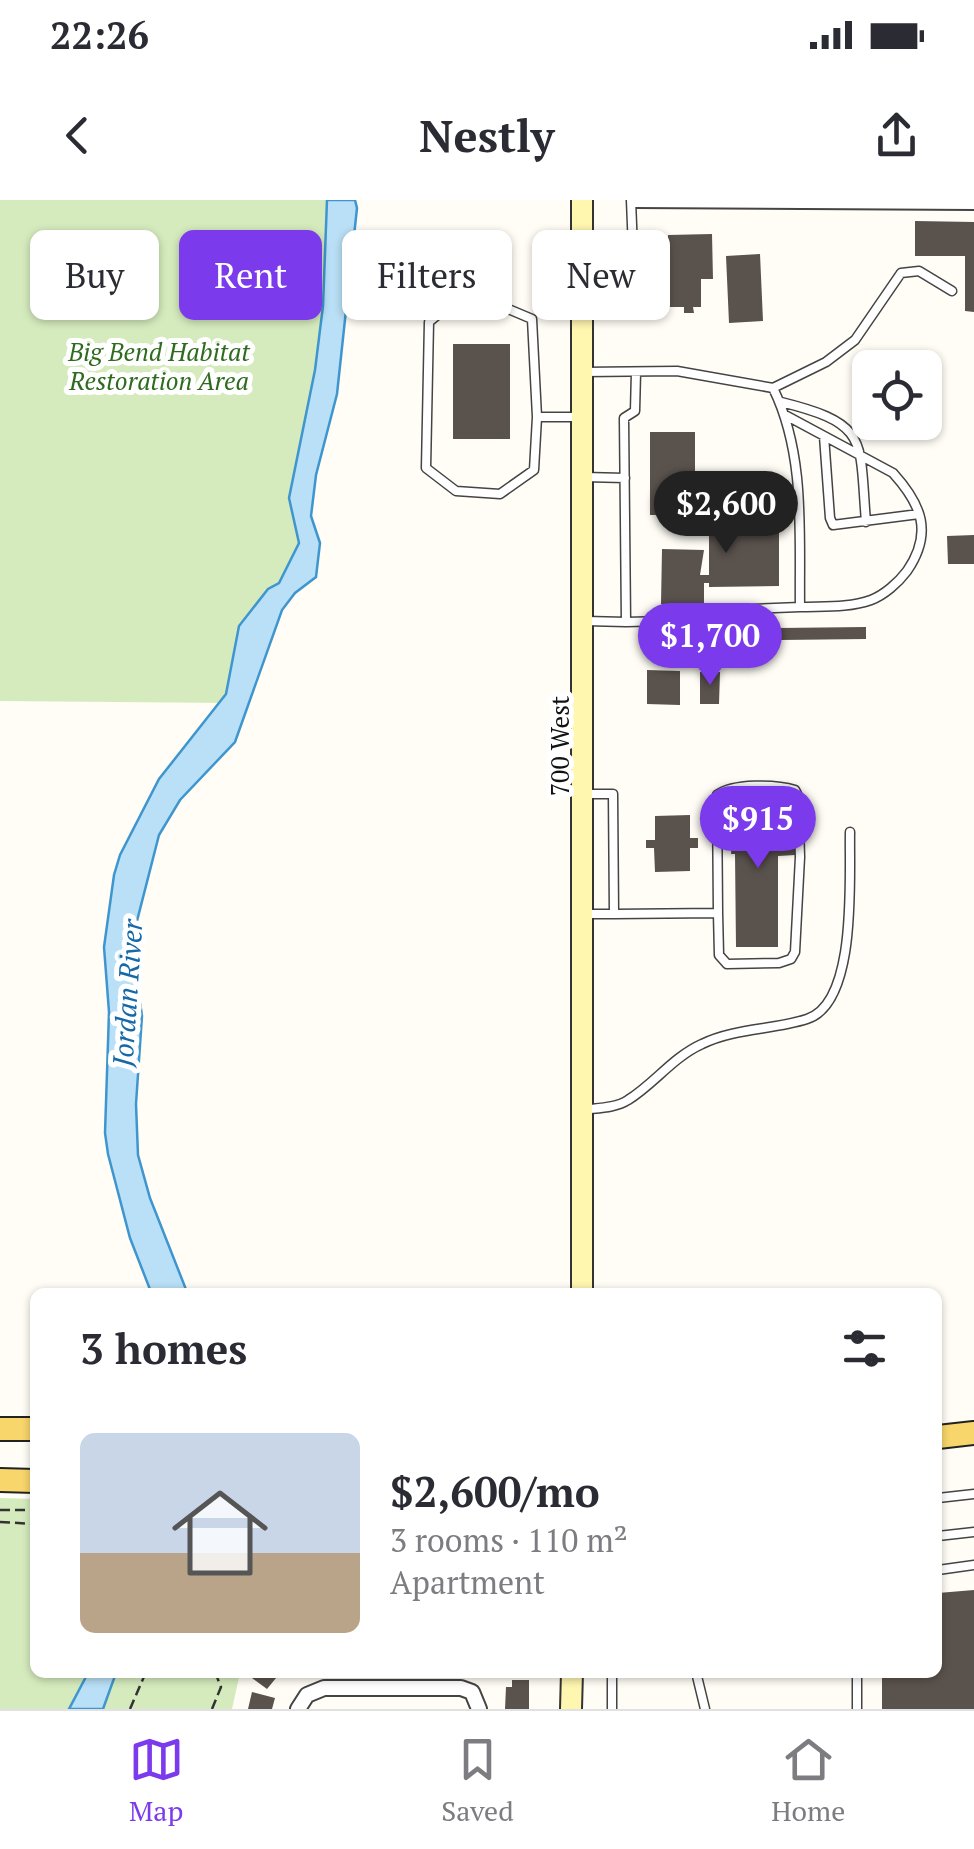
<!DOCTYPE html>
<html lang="en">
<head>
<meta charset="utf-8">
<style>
  :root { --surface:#fff; --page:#f2f2f3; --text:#2b2b33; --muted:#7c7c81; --line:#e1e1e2; --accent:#7c3aed }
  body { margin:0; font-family:"PT Serif",serif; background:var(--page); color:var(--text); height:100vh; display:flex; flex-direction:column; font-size:38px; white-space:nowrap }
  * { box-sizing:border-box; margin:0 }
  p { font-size:32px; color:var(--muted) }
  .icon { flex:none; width:55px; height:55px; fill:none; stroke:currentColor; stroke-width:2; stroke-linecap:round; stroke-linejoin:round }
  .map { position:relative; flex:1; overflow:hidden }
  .details { position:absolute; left:30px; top:1088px; width:912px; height:390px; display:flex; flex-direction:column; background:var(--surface); border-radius:15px; box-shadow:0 2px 8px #0004 }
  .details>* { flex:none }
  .hud { position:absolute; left:30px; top:30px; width:915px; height:90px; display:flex; gap:20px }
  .fabs { position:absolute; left:852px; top:150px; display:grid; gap:20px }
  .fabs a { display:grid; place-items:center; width:90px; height:90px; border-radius:15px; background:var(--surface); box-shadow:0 2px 8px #0004; font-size:50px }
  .price { position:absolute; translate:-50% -85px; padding:0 22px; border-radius:35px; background:var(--accent); color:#fff; font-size:32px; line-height:65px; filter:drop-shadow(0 2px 5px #0008) }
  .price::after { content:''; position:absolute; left:50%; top:60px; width:30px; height:22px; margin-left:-15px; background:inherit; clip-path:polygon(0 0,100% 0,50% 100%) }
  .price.active { background:#222; color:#fff }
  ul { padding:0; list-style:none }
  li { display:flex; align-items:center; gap:30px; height:250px; padding:0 50px }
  li span { display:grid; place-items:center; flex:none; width:280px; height:200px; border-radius:15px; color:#555 }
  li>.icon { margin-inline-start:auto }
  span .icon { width:120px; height:120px; fill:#fffc; stroke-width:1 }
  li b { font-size:42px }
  h2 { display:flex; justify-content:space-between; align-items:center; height:120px; padding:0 50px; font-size:42px }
  .tag { padding:0 35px; border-radius:15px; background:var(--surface); box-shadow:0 2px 8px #0004; font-size:35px; line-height:90px }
  .tag.active { background:var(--accent); color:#fff }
  .status { display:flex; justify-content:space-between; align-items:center; height:70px; padding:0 50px; background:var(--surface); direction:ltr }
  .status svg { height:28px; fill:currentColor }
  header { display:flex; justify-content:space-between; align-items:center; height:130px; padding:0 50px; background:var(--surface); font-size:45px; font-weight:800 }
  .tab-bar { display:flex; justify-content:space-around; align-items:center; height:140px; border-top:2px solid var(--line); background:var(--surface); font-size:28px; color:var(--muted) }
  .tab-bar a { display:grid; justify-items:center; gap:5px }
  .tab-bar .active { color:var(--accent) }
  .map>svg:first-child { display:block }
  .green { fill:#d5ebbd }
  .water { fill:#b9e0f7; stroke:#3f96cf; stroke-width:2.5 }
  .building { fill:#5a524d }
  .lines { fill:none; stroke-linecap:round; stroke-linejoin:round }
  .lane-casing { stroke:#444; stroke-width:11 }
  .street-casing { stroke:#444; stroke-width:18 }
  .secondary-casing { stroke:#333; stroke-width:24 }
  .primary-casing { stroke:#222; stroke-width:26 }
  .path { stroke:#333; stroke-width:2.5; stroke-dasharray:10 5; stroke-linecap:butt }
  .lane { stroke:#fff; stroke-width:8 }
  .street { stroke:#fff; stroke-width:14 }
  .secondary { stroke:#fff6b0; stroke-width:20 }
  .primary { stroke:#f9d66b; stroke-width:22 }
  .labels { text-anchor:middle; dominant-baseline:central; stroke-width:10; stroke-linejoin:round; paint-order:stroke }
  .park-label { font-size:25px; font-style:italic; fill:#2f6b1f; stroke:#fff }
  .street-label { font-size:25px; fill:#111; stroke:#fff }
  .water-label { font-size:28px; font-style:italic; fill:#1768a6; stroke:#fff }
</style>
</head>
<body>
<div class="status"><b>22:26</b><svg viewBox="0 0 49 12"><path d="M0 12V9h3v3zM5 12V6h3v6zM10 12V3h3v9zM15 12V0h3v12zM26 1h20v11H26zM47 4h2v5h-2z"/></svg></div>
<header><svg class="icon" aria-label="back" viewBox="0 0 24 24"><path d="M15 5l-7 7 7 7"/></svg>Nestly<svg class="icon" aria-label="share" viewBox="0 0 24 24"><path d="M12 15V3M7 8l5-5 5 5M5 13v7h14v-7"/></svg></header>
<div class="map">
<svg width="974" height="1509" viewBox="0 0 974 1509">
  <rect width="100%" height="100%" fill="#fffdf5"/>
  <!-- green -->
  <path class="green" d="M0,0H331L333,29L301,363L229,503L0,501Z
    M0,1298L35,1299V1472L240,1473L232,1509H0Z"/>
  <!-- water -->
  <path class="water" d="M327,0H355L357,8L337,194L316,275L311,316L320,343L316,377L295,393L282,410L235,542L180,600L159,635L137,721V780L142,816L136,904L138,955L150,998L187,1092H151L130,1038L108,954L105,933L109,812L104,747L114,675L120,655L159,579L226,494L239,426L268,389L279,383L299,343L289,298L315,170L323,106Z
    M88,1473H116L103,1509H69Z"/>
  <!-- building -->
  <path class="building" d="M915,21L974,22V112L965,111V56H915Z
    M712,34L713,79H701V107H693L694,113H684V107H668V35Z
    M760,54L763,121L729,123L726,56Z
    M453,144H510V239H453Z
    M650,232H695V315H650Z
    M709,308H779V386L709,387V383H704V405L661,404L662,349L704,350L700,375H709Z
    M974,335V364H948L947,336Z
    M768,423V442L727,443L726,424Z
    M866,427V439L780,440L779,428Z
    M647,470L680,471V505L647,504Z
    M700,472H720L719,504H700Z
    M735,600H775V629H795V655L778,656V747H736L735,654H731Z
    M690,615V638H698V648H690V671L655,672L654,648H646V640H655V616Z
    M974,1390V1509H882V1472H938V1393Z
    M250,1472H281L267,1489L248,1475Z
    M512,1480H529V1509H505L506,1487H512Z
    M252,1492L275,1498L272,1509H248Z"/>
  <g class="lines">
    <defs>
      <path id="lane" d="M631,0L633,50
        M582,101L660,102
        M583,172L677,171L773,188L826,162L855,140L901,73L919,71L952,91
        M773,188C806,255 799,334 800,407C823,406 849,408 871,400C884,395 898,383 907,371C933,333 922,305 893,273L787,216
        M781,202C870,224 859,239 866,322
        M537,217L534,270L500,294L456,291L426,268L429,122L453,102L494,103L532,119L537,217H579
        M824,236L830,318L833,325L919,314
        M584,277L625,278
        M586,421L626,422L624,218L635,211L636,172
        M626,422L708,420L753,409L800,407
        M584,714H614L613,594H584
        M614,714L718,713L719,755L727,764L779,763L791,759L795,752L800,657L798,596L795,590C776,584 733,583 717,595L718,713
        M583,910C597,908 616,908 628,900C654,884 673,857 702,844C735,828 773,830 807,819C858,803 849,676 850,632
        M938,1298L974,1294
        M938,1336L974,1332
        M938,1370L974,1365
        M612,1472V1509
        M696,1472L705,1509
        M857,1472V1509"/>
      <path id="street" d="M635,0L974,2
        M298,1509L307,1495L324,1488H461L472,1492L479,1509"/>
      <path id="secondary" d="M582,1092V0
        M571,1509L572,1472"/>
      <path id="primary" d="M0,1229H35
        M938,1237L974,1233
        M0,1280L35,1281"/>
    </defs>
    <!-- lane casing -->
    <use href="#lane" class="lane-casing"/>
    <!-- street casing -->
    <use href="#street" class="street-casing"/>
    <!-- secondary casing -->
    <use href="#secondary" class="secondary-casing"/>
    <!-- primary casing -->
    <use href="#primary" class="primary-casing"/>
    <!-- path -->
    <path class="path" d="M0,1310H35
      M0,1322L35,1324
      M130,1509L146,1472
      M212,1509L221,1487L215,1472"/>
    <!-- lane -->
    <use href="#lane" class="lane"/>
    <!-- street -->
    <use href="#street" class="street"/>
    <!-- secondary -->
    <use href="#secondary" class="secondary"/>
    <!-- primary -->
    <use href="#primary" class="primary"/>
  </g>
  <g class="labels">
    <!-- park labels -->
    <g class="park-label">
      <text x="159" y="151">Big Bend Habitat<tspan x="159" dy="29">Restoration Area</tspan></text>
    </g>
    <!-- street labels -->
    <g class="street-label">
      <text transform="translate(559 546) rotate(-90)">700 West</text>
    </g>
    <!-- water labels -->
    <g class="water-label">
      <text transform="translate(127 793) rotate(-86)">Jordan River</text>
    </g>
  </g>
</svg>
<div class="fabs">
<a><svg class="icon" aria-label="locate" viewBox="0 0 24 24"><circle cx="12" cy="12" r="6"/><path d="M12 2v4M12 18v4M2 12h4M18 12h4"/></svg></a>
</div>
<b class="price active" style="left:726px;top:356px">$2,600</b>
<b class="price" style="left:710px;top:488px">$1,700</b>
<b class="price" style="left:758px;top:671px">$915</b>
<div class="hud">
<a class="tag">Buy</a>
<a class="tag active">Rent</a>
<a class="tag">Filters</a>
<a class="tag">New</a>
</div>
<section class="details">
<h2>3 homes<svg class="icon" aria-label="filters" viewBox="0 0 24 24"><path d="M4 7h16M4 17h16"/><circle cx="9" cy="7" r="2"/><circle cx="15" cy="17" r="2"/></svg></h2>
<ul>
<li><span style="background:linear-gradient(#c9d6e8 60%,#b9a48a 0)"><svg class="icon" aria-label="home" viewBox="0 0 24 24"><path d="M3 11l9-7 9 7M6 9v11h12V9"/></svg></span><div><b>$2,600/mo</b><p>3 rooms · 110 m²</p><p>Apartment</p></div></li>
</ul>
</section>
</div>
<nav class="tab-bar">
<a class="active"><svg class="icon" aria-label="map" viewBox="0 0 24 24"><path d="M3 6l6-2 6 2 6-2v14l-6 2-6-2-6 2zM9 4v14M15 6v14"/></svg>Map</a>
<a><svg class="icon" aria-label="saved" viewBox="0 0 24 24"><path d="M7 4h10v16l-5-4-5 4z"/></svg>Saved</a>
<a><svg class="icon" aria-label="home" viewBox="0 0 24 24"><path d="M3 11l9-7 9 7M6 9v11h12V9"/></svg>Home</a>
</nav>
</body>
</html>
